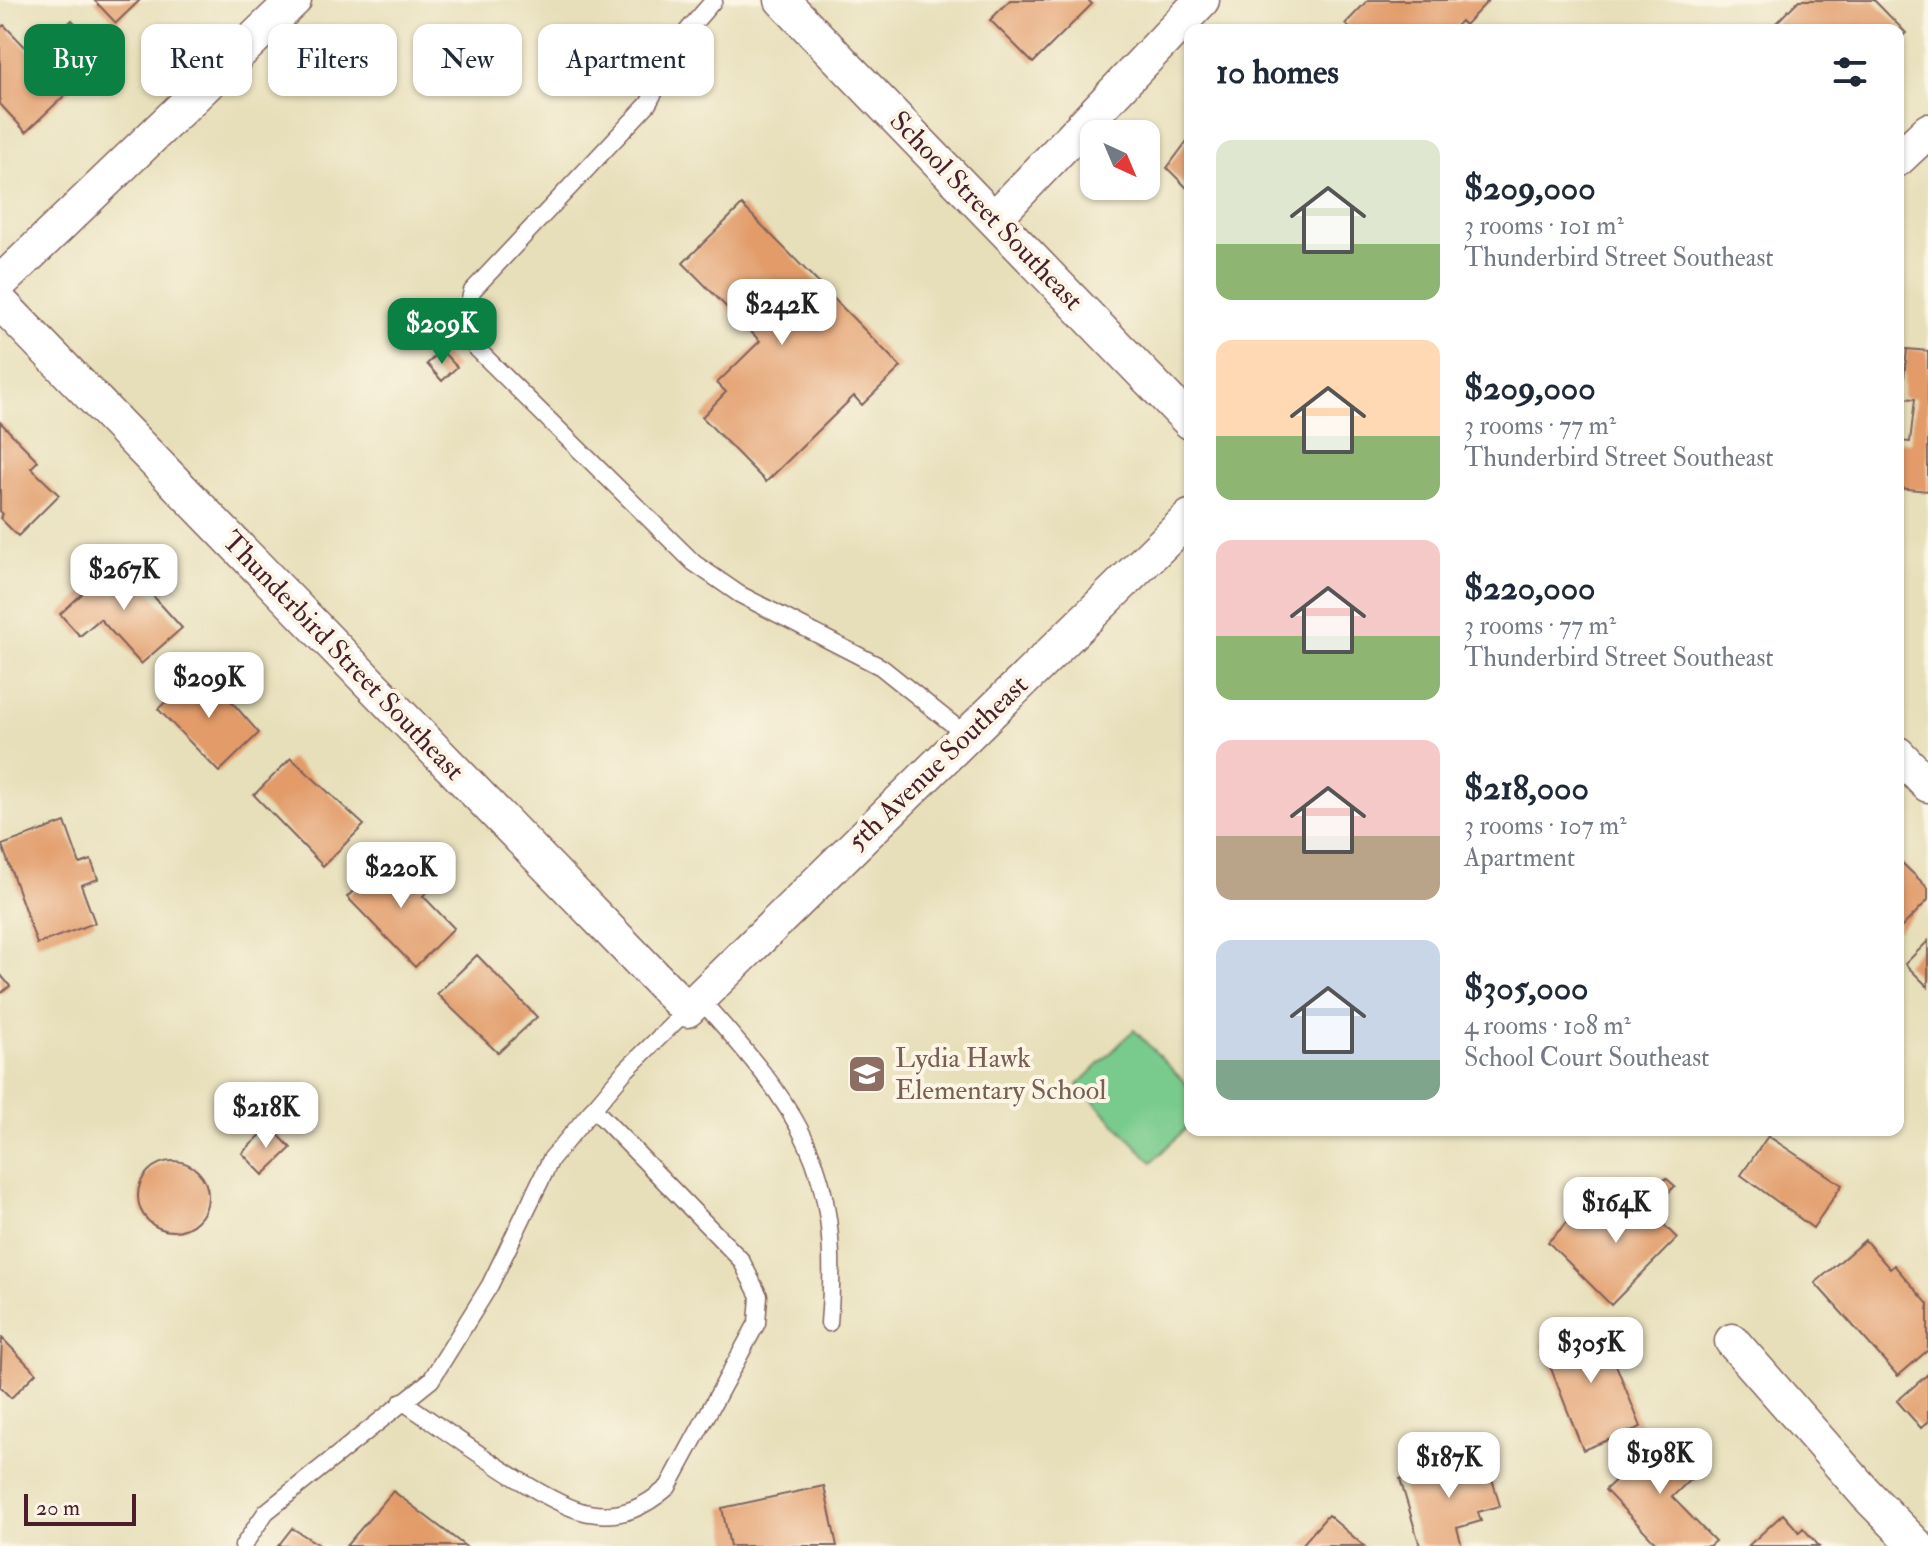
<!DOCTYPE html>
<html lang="en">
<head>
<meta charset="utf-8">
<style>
  :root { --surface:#fff; --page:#f6f6f7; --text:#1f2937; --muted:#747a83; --accent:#0b8043 }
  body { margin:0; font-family:"IM FELL Double Pica",serif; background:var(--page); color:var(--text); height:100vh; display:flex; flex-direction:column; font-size:30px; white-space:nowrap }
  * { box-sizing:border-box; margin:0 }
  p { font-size:26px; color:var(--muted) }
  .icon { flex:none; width:44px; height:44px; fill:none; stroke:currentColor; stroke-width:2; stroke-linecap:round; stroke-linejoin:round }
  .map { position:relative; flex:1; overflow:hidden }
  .details { position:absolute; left:1184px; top:24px; width:720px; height:1112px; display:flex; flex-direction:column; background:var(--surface); border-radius:16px; box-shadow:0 2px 6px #0004 }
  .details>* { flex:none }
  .banner { position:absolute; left:24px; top:24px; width:760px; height:72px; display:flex; gap:16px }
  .needle { width:52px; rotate:136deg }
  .buttons { position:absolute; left:1080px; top:120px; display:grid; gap:16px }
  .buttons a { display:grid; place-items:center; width:80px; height:80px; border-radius:16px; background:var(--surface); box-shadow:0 2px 6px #0004; font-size:40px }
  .scale { position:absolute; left:24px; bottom:20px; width:112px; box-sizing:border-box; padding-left:8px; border:4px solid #4a1f2b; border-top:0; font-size:22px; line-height:28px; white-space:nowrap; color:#4a1f2b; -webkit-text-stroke:6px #fcf5e5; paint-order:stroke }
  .price { position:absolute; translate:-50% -68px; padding:0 18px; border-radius:16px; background:#fff; color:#222; font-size:26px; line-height:52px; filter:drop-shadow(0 2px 4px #0008) }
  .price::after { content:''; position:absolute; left:50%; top:48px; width:24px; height:18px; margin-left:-12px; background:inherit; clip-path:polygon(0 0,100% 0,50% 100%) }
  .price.active { background:var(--accent); color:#fff }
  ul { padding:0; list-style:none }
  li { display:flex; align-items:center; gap:24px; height:200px; padding:0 32px }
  li span { display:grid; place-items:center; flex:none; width:224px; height:160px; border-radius:16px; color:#555 }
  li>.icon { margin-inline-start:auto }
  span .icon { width:96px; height:96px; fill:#fffc; stroke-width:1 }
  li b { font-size:34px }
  h2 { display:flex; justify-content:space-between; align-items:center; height:96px; padding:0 32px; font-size:34px }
  .tag { padding:0 28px; border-radius:16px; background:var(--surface); box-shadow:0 2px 6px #0004; font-size:28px; line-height:72px }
  .tag.active { background:var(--accent); color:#fff }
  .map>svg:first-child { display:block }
  .green { fill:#78cb8d; stroke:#61755c; stroke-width:2 }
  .building { fill:#e29b69 }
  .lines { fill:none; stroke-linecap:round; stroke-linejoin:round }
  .lane-casing { stroke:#81625d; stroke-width:19 }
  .street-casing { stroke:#81625d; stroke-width:37 }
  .lane { stroke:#fff; stroke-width:16 }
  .street { stroke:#fff; stroke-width:34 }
  .labels { text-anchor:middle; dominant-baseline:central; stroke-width:8; stroke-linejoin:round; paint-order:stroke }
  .street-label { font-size:28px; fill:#4a1f2b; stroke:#fcf5e5 }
  .education-label { font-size:28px; fill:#785e54; stroke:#fcf5e5; text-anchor:start }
</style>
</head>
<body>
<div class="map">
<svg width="1928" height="1546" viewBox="0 0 1928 1546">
  <rect width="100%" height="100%" fill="#fcf5e5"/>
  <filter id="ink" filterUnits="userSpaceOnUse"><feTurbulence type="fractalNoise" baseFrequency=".0125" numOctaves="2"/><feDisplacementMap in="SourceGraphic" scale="16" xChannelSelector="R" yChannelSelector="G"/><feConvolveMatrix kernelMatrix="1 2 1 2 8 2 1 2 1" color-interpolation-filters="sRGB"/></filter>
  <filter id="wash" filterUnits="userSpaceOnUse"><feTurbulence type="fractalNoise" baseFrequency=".006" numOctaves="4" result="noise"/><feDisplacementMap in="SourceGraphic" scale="32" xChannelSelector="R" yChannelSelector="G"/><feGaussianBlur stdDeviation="1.8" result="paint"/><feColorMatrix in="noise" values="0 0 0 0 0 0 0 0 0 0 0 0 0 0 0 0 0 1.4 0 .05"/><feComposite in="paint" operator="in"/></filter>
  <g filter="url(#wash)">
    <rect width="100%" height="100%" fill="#e7dfba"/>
    <!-- green -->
    <path class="green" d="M1134,1030L1190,1088V1124L1152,1162L1078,1085Z"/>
    <g id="blocks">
      <!-- building -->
      <path class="building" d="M94,0H140L116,23Z
        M1010,0H1088L1092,4L1033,63L990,20Z
        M1368,0H1489L1465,25L1461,21L1452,30H1352L1345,24Z
        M1799,0H1874L1906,33L1898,40V30H1769Z
        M72,20L106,56L26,132L0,104V28L4,25L34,56Z
        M1190,137V191L1167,168Z
        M742,205L901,367L862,405L854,396L766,482L702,417L726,392L717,383L760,341L683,263Z
        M1907,349L1928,351V491L1898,488V441L1910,442L1915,399L1902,398Z
        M441,350L457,367L442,381L427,364Z
        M0,422L38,461L31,468L59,495L18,536L0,518L3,514L0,511Z
        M120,559L182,628L141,664L100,619L80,636L60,614Z
        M202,668L259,733L219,772L158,709Z
        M291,758L364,825L323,866L254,795Z
        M65,822L80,864L91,860L98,879L81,885L95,923L37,944L2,845Z
        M391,854L427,891L423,896L454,928L415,967L347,897Z
        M1898,859L1928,888V900L1898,931Z
        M1928,941V987L1905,964Z
        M477,955L537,1017L498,1053L437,994Z
        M0,974L10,986L0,994Z
        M270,1126L291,1148L263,1175L242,1153Z
        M1768,1136L1842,1185L1813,1228L1741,1175Z
        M138 1196a35 35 0 1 1 70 0a35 35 0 1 1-70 0Z
        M1666,1178L1675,1186L1650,1211L1677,1238L1611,1305L1548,1242L1582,1207L1604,1229L1636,1196L1642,1203Z
        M1865,1240L1890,1269L1894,1265L1928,1304V1350L1898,1376L1815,1283Z
        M1598,1320L1641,1427L1583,1450L1541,1343Z
        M2,1338L36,1373L11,1398L0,1387Z
        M1928,1374V1422L1921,1428L1897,1401Z
        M1664,1434L1700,1470L1672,1497L1715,1541L1709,1546H1659L1605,1490Z
        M1485,1455L1500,1506L1478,1512L1481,1521L1457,1528L1462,1546H1420L1400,1479Z
        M824,1486L837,1546H730L722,1508Z
        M393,1491L465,1546H346Z
        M1783,1514L1799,1532L1803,1528L1819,1546H1748Z
        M1328,1515L1364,1546H1301Z
        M292,1528L321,1546H278Z"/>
    </g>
  </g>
  <g filter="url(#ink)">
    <use href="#blocks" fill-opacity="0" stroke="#81625d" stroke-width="2"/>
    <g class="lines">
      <defs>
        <path id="lane" d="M714,0L688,30L648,104L472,291L467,311L475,347L694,563L739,594L881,667L966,735
          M699,998C800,1111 842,1165 829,1323
          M402,1401C443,1428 546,1506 589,1513C621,1519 645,1507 668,1487L757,1323L759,1296L741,1260L593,1108
          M243,1546L266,1512L431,1380L490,1285L551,1159L624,1072L687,1010"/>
        <path id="street" d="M782,0L1190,422
          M1898,159L1928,131
          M994,219L1202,0
          M0,283L294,0
          M0,302L687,1010L1190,517
          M1898,754L1928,785
          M1732,1341L1867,1495L1917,1546"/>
      </defs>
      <!-- lane casing -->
      <use href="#lane" class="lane-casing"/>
      <!-- street casing -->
      <use href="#street" class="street-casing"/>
      <!-- lane -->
      <use href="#lane" class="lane"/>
      <!-- street -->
      <use href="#street" class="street"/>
    </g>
  </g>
  <!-- icons -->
  <defs>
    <symbol id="school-square" viewBox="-11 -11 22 22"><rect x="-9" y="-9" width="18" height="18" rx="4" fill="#8d6e63" stroke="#fcf5e5"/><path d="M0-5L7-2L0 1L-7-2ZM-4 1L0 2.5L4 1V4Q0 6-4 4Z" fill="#fff"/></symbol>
  </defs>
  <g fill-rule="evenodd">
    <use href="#school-square" x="845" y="1052" width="44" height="44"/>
  </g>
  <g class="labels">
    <!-- street labels -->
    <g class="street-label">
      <text transform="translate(986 211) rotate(46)">School Street Southeast</text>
      <text transform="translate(343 656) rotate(46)">Thunderbird Street Southeast</text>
      <text transform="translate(938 763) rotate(-44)">5th Avenue Southeast</text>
    </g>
    <!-- education labels -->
    <g class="education-label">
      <text x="895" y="1058">Lydia Hawk<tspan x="895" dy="32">Elementary School</tspan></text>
    </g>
  </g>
</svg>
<div class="buttons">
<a><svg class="needle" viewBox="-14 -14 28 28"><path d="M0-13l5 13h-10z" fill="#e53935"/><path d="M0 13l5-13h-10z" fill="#747a83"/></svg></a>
</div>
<div class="scale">20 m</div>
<b class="price" style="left:782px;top:347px">$242K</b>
<b class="price active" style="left:442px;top:366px">$209K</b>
<b class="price" style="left:124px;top:612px">$267K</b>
<b class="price" style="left:209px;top:720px">$209K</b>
<b class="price" style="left:401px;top:910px">$220K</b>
<b class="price" style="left:266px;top:1150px">$218K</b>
<b class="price" style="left:1616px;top:1245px">$164K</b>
<b class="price" style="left:1591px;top:1385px">$305K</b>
<b class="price" style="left:1660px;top:1496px">$198K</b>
<b class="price" style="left:1449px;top:1500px">$187K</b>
<div class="banner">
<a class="tag active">Buy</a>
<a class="tag">Rent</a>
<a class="tag">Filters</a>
<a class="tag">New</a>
<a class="tag">Apartment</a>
</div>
<section class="details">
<h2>10 homes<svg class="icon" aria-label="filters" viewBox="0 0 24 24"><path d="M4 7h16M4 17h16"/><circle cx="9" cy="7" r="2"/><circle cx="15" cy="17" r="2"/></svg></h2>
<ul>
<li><span style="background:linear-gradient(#dfe7d0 65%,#8fb573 0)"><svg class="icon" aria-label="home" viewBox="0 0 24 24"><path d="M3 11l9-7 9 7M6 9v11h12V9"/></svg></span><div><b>$209,000</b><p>3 rooms · 101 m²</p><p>Thunderbird Street Southeast</p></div></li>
<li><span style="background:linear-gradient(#ffd9b3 60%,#8fb573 0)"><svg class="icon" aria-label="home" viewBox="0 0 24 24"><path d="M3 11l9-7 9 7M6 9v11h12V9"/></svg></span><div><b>$209,000</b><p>3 rooms · 77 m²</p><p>Thunderbird Street Southeast</p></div></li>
<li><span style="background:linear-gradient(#f6c9c9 60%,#8fb573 0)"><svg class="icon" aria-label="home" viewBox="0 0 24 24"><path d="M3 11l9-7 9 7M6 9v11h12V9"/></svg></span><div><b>$220,000</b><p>3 rooms · 77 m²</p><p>Thunderbird Street Southeast</p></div></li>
<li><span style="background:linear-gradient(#f6c9c9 60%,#b9a48a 0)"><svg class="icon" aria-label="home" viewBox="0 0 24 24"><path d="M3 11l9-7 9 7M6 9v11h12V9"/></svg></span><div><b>$218,000</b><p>3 rooms · 107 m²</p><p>Apartment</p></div></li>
<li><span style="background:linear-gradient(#c9d6e8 75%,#7fa58c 0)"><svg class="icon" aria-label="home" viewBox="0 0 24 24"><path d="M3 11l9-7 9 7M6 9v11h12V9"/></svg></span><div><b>$305,000</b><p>4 rooms · 108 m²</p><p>School Court Southeast</p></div></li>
</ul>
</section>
</div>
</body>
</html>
